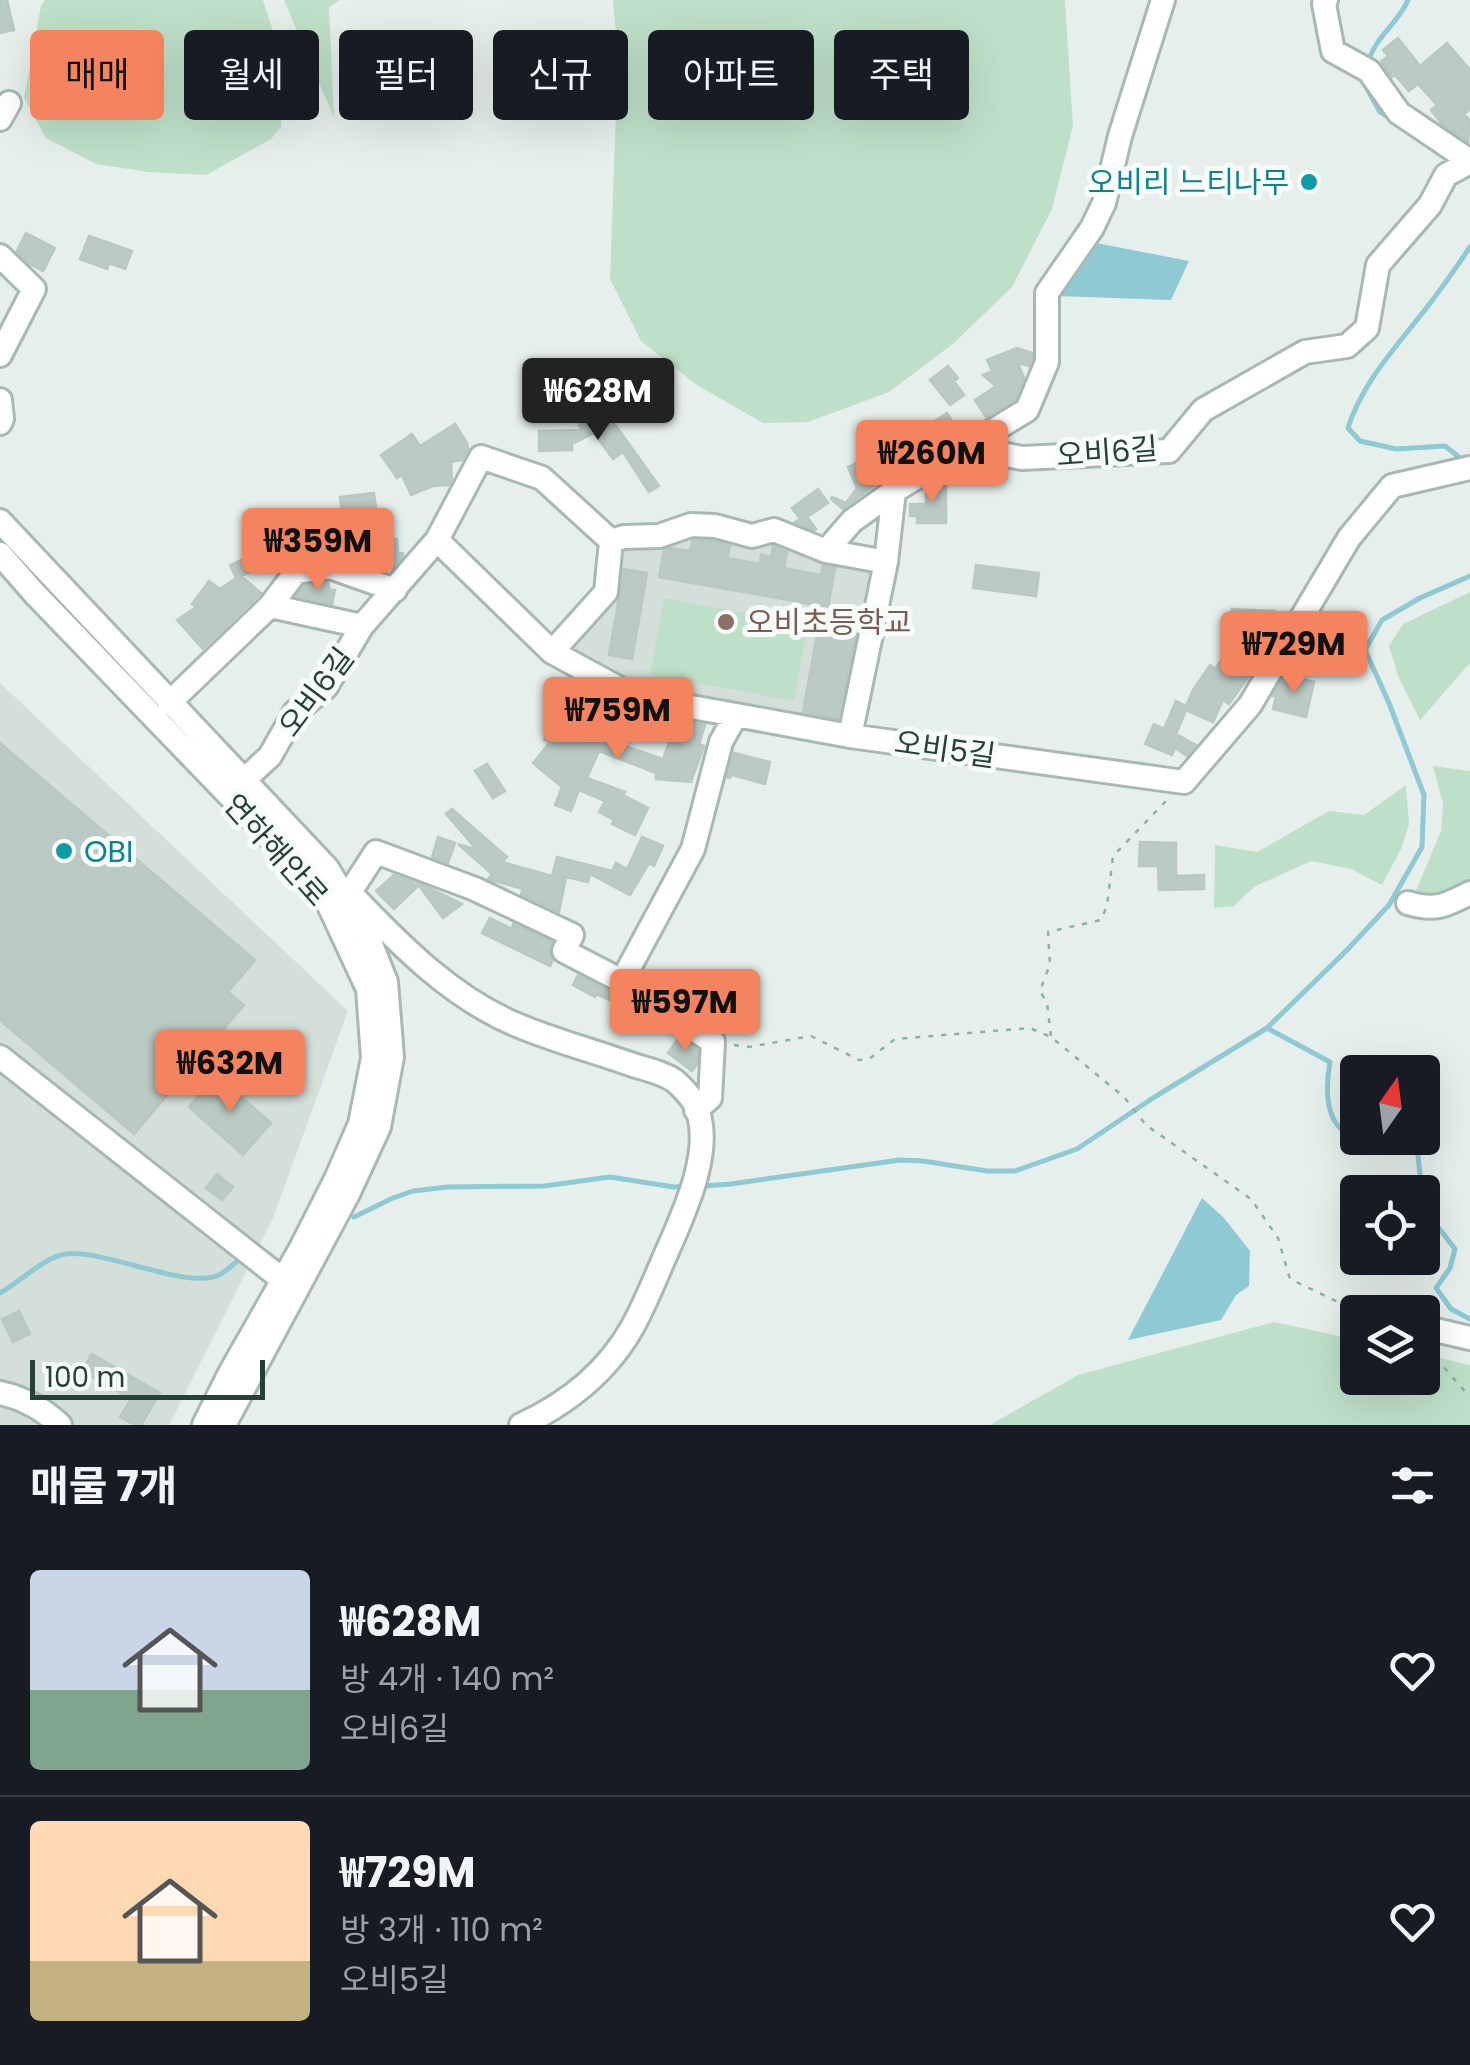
<!DOCTYPE html>
<html lang="ko">
<head>
<meta charset="utf-8">
<style>
  :root { --surface:#171b24; --page:#242831; --text:#f1f3f6; --muted:#9ea1a6; --line:#363941; --accent:#f4845f }
  body { margin:0; font-family:Poppins,"Noto Sans KR",sans-serif; background:var(--page); color:var(--text); height:100vh; display:flex; flex-direction:column; font-size:38px; white-space:nowrap }
  * { box-sizing:border-box; margin:0 }
  p { font-size:32px; color:var(--muted) }
  .icon { flex:none; width:55px; height:55px; fill:none; stroke:currentColor; stroke-width:2; stroke-linecap:round; stroke-linejoin:round }
  .map { position:relative; height:1425px; overflow:hidden }
  .drawer { display:flex; flex-direction:column; background:var(--surface); flex:1 }
  .drawer>* { flex:none }
  .guide { position:absolute; left:30px; top:30px; width:1410px; height:90px; display:flex; gap:20px }
  .needle { width:65px; rotate:14deg }
  .buttons { position:absolute; left:1340px; top:1055px; display:grid; gap:20px }
  .buttons a { display:grid; place-items:center; width:100px; height:100px; border-radius:10px; background:var(--surface); box-shadow:0 10px 40px #0002; font-size:50px }
  .scale { position:absolute; left:30px; bottom:25px; width:235px; box-sizing:border-box; padding-left:10px; border:5px solid #24423a; border-top:0; font-size:28px; line-height:35px; white-space:nowrap; color:#24423a; -webkit-text-stroke:8px #f7fbf9; paint-order:stroke }
  .price { position:absolute; translate:-50% -85px; padding:0 22px; border-radius:10px; background:var(--accent); color:#111; font-size:32px; line-height:65px; filter:drop-shadow(0 2px 5px #0008) }
  .price::after { content:''; position:absolute; left:50%; top:60px; width:30px; height:22px; margin-left:-15px; background:inherit; clip-path:polygon(0 0,100% 0,50% 100%) }
  .price.selected { background:#222; color:#fff }
  ul { padding:0; list-style:none }
  li { display:flex; align-items:center; gap:30px; height:250px; padding:0 30px }
  li+li { border-top:2px solid var(--line) }
  li span { display:grid; place-items:center; flex:none; width:280px; height:200px; border-radius:10px; color:#555 }
  li>.icon { margin-inline-start:auto }
  span .icon { width:120px; height:120px; fill:#fffc; stroke-width:1 }
  li b { font-size:42px }
  h2 { display:flex; justify-content:space-between; align-items:center; height:120px; padding:0 30px; font-size:42px }
  .chip { padding:0 35px; border-radius:10px; background:var(--surface); box-shadow:0 10px 40px #0002; font-size:35px; line-height:90px }
  .chip.selected { background:var(--accent); color:#111 }
  .map>svg:first-child { display:block }
  .built { fill:#d4dfda }
  .green { fill:#bfe0c8 }
  .water { fill:#8ec9d4 }
  .lines { fill:none; stroke-linecap:round; stroke-linejoin:round }
  .stream { stroke:#8ec9d4; stroke-width:5 }
  .building { fill:#bbcac4; stroke:#b8c9c2; stroke-width:2.5 }
  .minor-casing { stroke:#a8b8b2; stroke-width:28 }
  .path { stroke:#86b3a5; stroke-width:2.5; stroke-dasharray:5 8; stroke-linecap:butt }
  .minor { stroke:#fff; stroke-width:22 }
  .culture-dot { fill:#0f9aa8; stroke:#f7fbf9; stroke-width:4 }
  .education-dot { fill:#8d6e63; stroke:#f7fbf9; stroke-width:4 }
  .labels { text-anchor:middle; dominant-baseline:central; stroke-width:10; stroke-linejoin:round; paint-order:stroke }
  .culture-label { font-size:30px; fill:#0d838f; stroke:#f7fbf9; text-anchor:end }
  .street-label { font-size:30px; fill:#24423a; stroke:#f7fbf9 }
  .education-label { font-size:30px; fill:#785e54; stroke:#f7fbf9; text-anchor:start }
</style>
</head>
<body>
<div class="map">
<svg width="1470" height="1425" viewBox="0 0 1470 1425">
  <rect width="100%" height="100%" fill="#e6efeb"/>
  <!-- built -->
  <path class="built" d="M691,525L886,562L850,736L635,697L552,652L606,592L611,541Z
    M0,683L348,1011L273,1218L169,1425H0Z"/>
  <!-- green -->
  <path class="green" d="M45,0H263L284,65L281,127L271,139L206,175L149,172L96,164L46,138L24,98L41,6Z
    M284,0H340L329,7L334,118Z
    M613,0H1065L1073,126L1052,209L1012,287L954,343L889,392L808,422L763,423L697,385L641,341L610,279L618,54Z
    M1470,592V663L1420,720L1398,676L1389,646L1403,624Z
    M664,598L808,625L794,701L650,674Z
    M1433,766L1470,771V883L1429,901L1415,893L1441,831L1443,804Z
    M1406,785L1409,824L1401,849L1382,885L1351,869L1311,861L1254,887L1234,906L1214,908L1215,845L1257,852L1329,811L1364,815Z
    M1274,1322L1357,1340L1358,1378H1422L1423,1354L1470,1365V1425H990L1078,1375Z"/>
  <!-- water -->
  <path class="water" d="M1091,242L1189,261L1171,300L1057,296Z
    M1202,1198L1224,1218L1250,1251L1249,1286L1236,1295L1221,1320L1128,1340Z"/>
  <g class="lines">
    <!-- stream -->
    <path class="stream" d="M1368,64C1374,37 1398,24 1408,0
      M1365,85L1380,112L1391,119
      M1464,461L1445,446L1396,449L1360,441L1348,428C1362,383 1396,347 1424,311C1441,290 1455,269 1470,247
      M1267,1028L1330,1062C1326,1084 1324,1118 1345,1132C1351,1137 1360,1140 1368,1144L1394,1138
      M1416,1138L1422,1192
      M703,1186L731,1184L900,1160L923,1161L987,1171H1015L1077,1149L1153,1098L1267,1028L1347,950L1389,905L1422,847L1424,795L1389,703L1365,650L1382,620L1420,598L1470,576
      M1422,1202L1435,1223L1455,1249L1450,1268L1436,1288L1451,1309L1470,1319
      M354,1217L393,1198L413,1191L448,1187L544,1186L610,1177L674,1187L687,1186
      M0,1293C19,1283 45,1256 66,1254C105,1249 186,1290 219,1275C228,1270 236,1262 244,1256"/>
  </g>
  <!-- building -->
  <path class="building" d="M0,0H7L14,30L0,33Z
    M1398,38L1420,66L1447,43L1470,70V109L1464,114L1470,121L1468,142L1441,123L1431,110L1437,105L1418,84L1409,91L1395,75L1392,77L1381,62L1388,56L1383,50Z
    M26,233L55,248L43,271L30,264L17,251Z
    M89,236L132,251L125,269L109,263L107,269L80,259Z
    M1017,348L1032,353V359L1029,366L1018,363L1024,378L1015,400L986,417L975,400L996,386L983,375L992,371L987,360Z
    M948,366L958,378L954,381L964,395L950,405L930,380Z
    M598,412L611,419L659,486L649,492L623,452L613,459L594,433L572,444V450L539,451V431L581,430L577,419Z
    M947,413L960,433L939,446L924,428Z
    M919,421L928,434L904,451L909,464L876,484L843,509L831,499L832,497L846,503L857,488L848,467L879,453L876,446L892,440Z
    M455,424L467,443L468,449L462,460L451,462L452,480L449,485L433,486L411,495L402,475L397,478L381,455L412,434L420,446Z
    M940,480H946V523H917V516H910V504H926V489Z
    M818,489L828,503L807,517L816,529L814,530L795,522L800,519L792,508Z
    M374,493L376,508L342,512L340,497Z
    M383,509L387,539H397L398,553H403V556L392,569L391,555H368L367,540H374L370,510Z
    M301,517V523L331,522L332,535L274,537L273,518Z
    M693,540L713,541L730,546L727,558L760,564L761,555L771,557L773,546L787,552L784,568L821,575L823,566L835,568L828,607L659,577L664,550L670,548L690,551Z
    M261,551L267,565L241,576L261,593L203,649L177,620L196,607L192,604L209,581L220,589L236,578L230,565Z
    M976,565L1039,573L1036,596L973,588Z
    M624,569L647,573L632,659L609,655Z
    M328,582L330,590H335L332,604L296,596L304,586Z
    M1232,609L1274,611L1272,636L1231,634Z
    M820,618L858,625L838,719L803,712Z
    M1319,619L1330,624L1318,652L1326,654L1321,673L1305,669L1309,652L1300,649Z
    M1233,643L1253,657L1243,671L1249,676L1229,704L1223,700L1213,722L1186,710L1176,734L1196,745L1187,756L1175,748L1172,755L1145,744L1154,724L1164,729L1176,701L1186,706L1193,690L1210,665L1215,669Z
    M1285,675L1314,682L1306,717L1273,709L1276,696H1273Z
    M578,683L596,693L583,714L561,710Z
    M602,696L632,712L705,725L699,744L704,746L691,782L656,779V773L599,751L587,778L625,792L623,795L648,808L635,835L612,824L614,820L599,812L605,801L579,790L571,811L555,805L562,787L533,763L550,742L544,740L550,721L579,731L578,735L597,744L601,738L663,759L672,734L611,721L617,711L600,701Z
    M0,743L255,960L228,992L244,1005L134,1134L0,1020Z
    M734,753L770,762L765,784L732,775L730,778L727,777Z
    M487,764L505,791L493,798L475,771Z
    M452,809L507,857L502,862L552,876L557,857L612,871L616,863L627,869L642,837L663,846L654,866L649,863L630,895L590,874L588,882L566,877L559,912L521,894L523,889L488,879L492,874L458,844L477,850L446,814Z
    M438,837L455,843L448,863L432,857Z
    M1140,842L1176,843V876L1204,875V889L1159,890L1158,866H1139Z
    M394,875L411,881L417,887L394,909L376,891Z
    M417,883L431,889L462,904L443,918Z
    M490,918L512,929L513,924L552,942L549,953L553,960L550,966L482,933Z
    M578,975L614,994L638,1010L637,1012L596,994L595,997L573,985Z
    M679,1037L698,1050L697,1064L692,1071L668,1053Z
    M216,1075L271,1123L243,1155L189,1107Z
    M217,1174L233,1187L222,1200L206,1188Z
    M19,1311L30,1334L13,1342L2,1319Z
    M92,1354L160,1393L141,1425H135L120,1417L131,1399L82,1371Z"/>
  <g class="lines">
    <defs>
      <path id="minor" d="M1326,0L1324,4L1333,51L1369,71L1399,113L1470,161
        M0,119L9,103
        M0,256L34,289L0,355
        M0,400L2,419L0,423
        M966,447L1027,410L1047,362V293L1092,228L1104,203L1120,136L1163,0
        M0,521L327,868L367,934L386,982L392,1057L379,1127L348,1194L224,1425
        M437,540L552,652L635,697L736,715
        M826,551L886,562
        M0,554L35,594L279,847L327,901L368,989L373,1058L360,1124L336,1179L301,1248L230,1373L204,1425
        M270,606L362,626
        M552,652L606,592L611,541
        M169,703L270,606L296,572L330,567L395,590
        M850,736L886,562L894,491
        M243,781L270,756L295,712L326,687L362,626L437,540L481,457L542,478L611,541L624,537L659,536L691,525L715,526L752,536L774,530L826,551L852,521L894,491L966,447L1022,458L1169,451L1203,410L1305,352L1347,346L1367,328L1378,265L1430,205L1446,175L1470,162
        M350,892L376,852L475,889L572,935L564,951L622,981
        M357,900C403,948 454,999 517,1025C555,1041 594,1051 633,1065C646,1069 664,1073 675,1081C681,1086 691,1097 695,1104C717,1150 680,1221 662,1263C653,1284 644,1306 633,1326C608,1371 567,1404 521,1425
        M1408,903C1435,911 1445,906 1470,893
        M0,1057L283,1280
        M696,1110L710,1098L713,1042L622,981L693,849L721,742L736,715L850,736L1184,782L1250,705L1349,538L1392,486L1470,468
        M1360,1312H1362
        M1422,1327L1470,1338
        M0,1393C23,1398 43,1409 60,1425"/>
    </defs>
    <!-- minor casing -->
    <use href="#minor" class="minor-casing"/>
    <!-- path -->
    <path class="path" d="M1051,1036L1047,1003L1040,991L1050,964L1048,932L1101,920L1107,906L1113,856L1168,799
      M734,1045L749,1047L811,1036L859,1060L869,1059L895,1039L1030,1028L1051,1037L1124,1097L1146,1125L1251,1199L1278,1238L1290,1279L1340,1303
      M1427,1348L1470,1397"/>
    <!-- minor -->
    <use href="#minor" class="minor"/>
  </g>
  <!-- markers -->
  <g class="culture-dot">
    <circle cx="1309" cy="182" r="10"/>
    <circle cx="64" cy="851" r="10"/>
  </g>
  <circle class="education-dot" cx="726" cy="622" r="10"/>
  <g class="labels">
    <!-- culture labels -->
    <g class="culture-label">
      <text x="1289" y="182">오비리 느티나무</text>
      <text x="84" y="851" text-anchor="start">OBI</text>
    </g>
    <!-- street labels -->
    <g class="street-label">
      <text transform="translate(1107 452) rotate(-4)">오비6길</text>
      <text transform="translate(316 692) rotate(-53)">오비6길</text>
      <text transform="translate(945 749) rotate(8)">오비5길</text>
      <text transform="translate(276 850) rotate(48)">연하해안로</text>
    </g>
    <!-- education labels -->
    <g class="education-label">
      <text x="746" y="622">오비초등학교</text>
    </g>
  </g>
</svg>
<div class="buttons">
<a><svg class="needle" viewBox="-14 -14 28 28"><path d="M0-13l5 13h-10z" fill="#e53935"/><path d="M0 13l5-13h-10z" fill="#9ea1a6"/></svg></a>
<a><svg class="icon" aria-label="locate" viewBox="0 0 24 24"><circle cx="12" cy="12" r="6"/><path d="M12 2v4M12 18v4M2 12h4M18 12h4"/></svg></a>
<a><svg class="icon" aria-label="layers" viewBox="0 0 24 24"><path d="M12 4l9 5-9 5-9-5zM3 14l9 5 9-5"/></svg></a>
</div>
<div class="scale">100 m</div>
<b class="price selected" style="left:598px;top:443px">₩628M</b>
<b class="price" style="left:932px;top:505px">₩260M</b>
<b class="price" style="left:318px;top:593px">₩359M</b>
<b class="price" style="left:1294px;top:696px">₩729M</b>
<b class="price" style="left:618px;top:762px">₩759M</b>
<b class="price" style="left:685px;top:1054px">₩597M</b>
<b class="price" style="left:230px;top:1115px">₩632M</b>
<div class="guide">
<a class="chip selected">매매</a>
<a class="chip">월세</a>
<a class="chip">필터</a>
<a class="chip">신규</a>
<a class="chip">아파트</a>
<a class="chip">주택</a>
</div>
</div>
<section class="drawer">
<h2>매물 7개<svg class="icon" aria-label="filters" viewBox="0 0 24 24"><path d="M4 7h16M4 17h16"/><circle cx="9" cy="7" r="2"/><circle cx="15" cy="17" r="2"/></svg></h2>
<ul>
<li><span style="background:linear-gradient(#c9d6e8 60%,#7fa58c 0)"><svg class="icon" aria-label="home" viewBox="0 0 24 24"><path d="M3 11l9-7 9 7M6 9v11h12V9"/></svg></span><div><b>₩628M</b><p>방 4개 · 140 m²</p><p>오비6길</p></div><svg class="icon" aria-label="heart" viewBox="0 0 24 24"><path d="M12 20l-8-8c-3-5 5-10 8-4 3-6 11-1 8 4z"/></svg></li>
<li><span style="background:linear-gradient(#ffd9b3 70%,#c2b280 0)"><svg class="icon" aria-label="home" viewBox="0 0 24 24"><path d="M3 11l9-7 9 7M6 9v11h12V9"/></svg></span><div><b>₩729M</b><p>방 3개 · 110 m²</p><p>오비5길</p></div><svg class="icon" aria-label="heart" viewBox="0 0 24 24"><path d="M12 20l-8-8c-3-5 5-10 8-4 3-6 11-1 8 4z"/></svg></li>
</ul>
</section>
</body>
</html>
